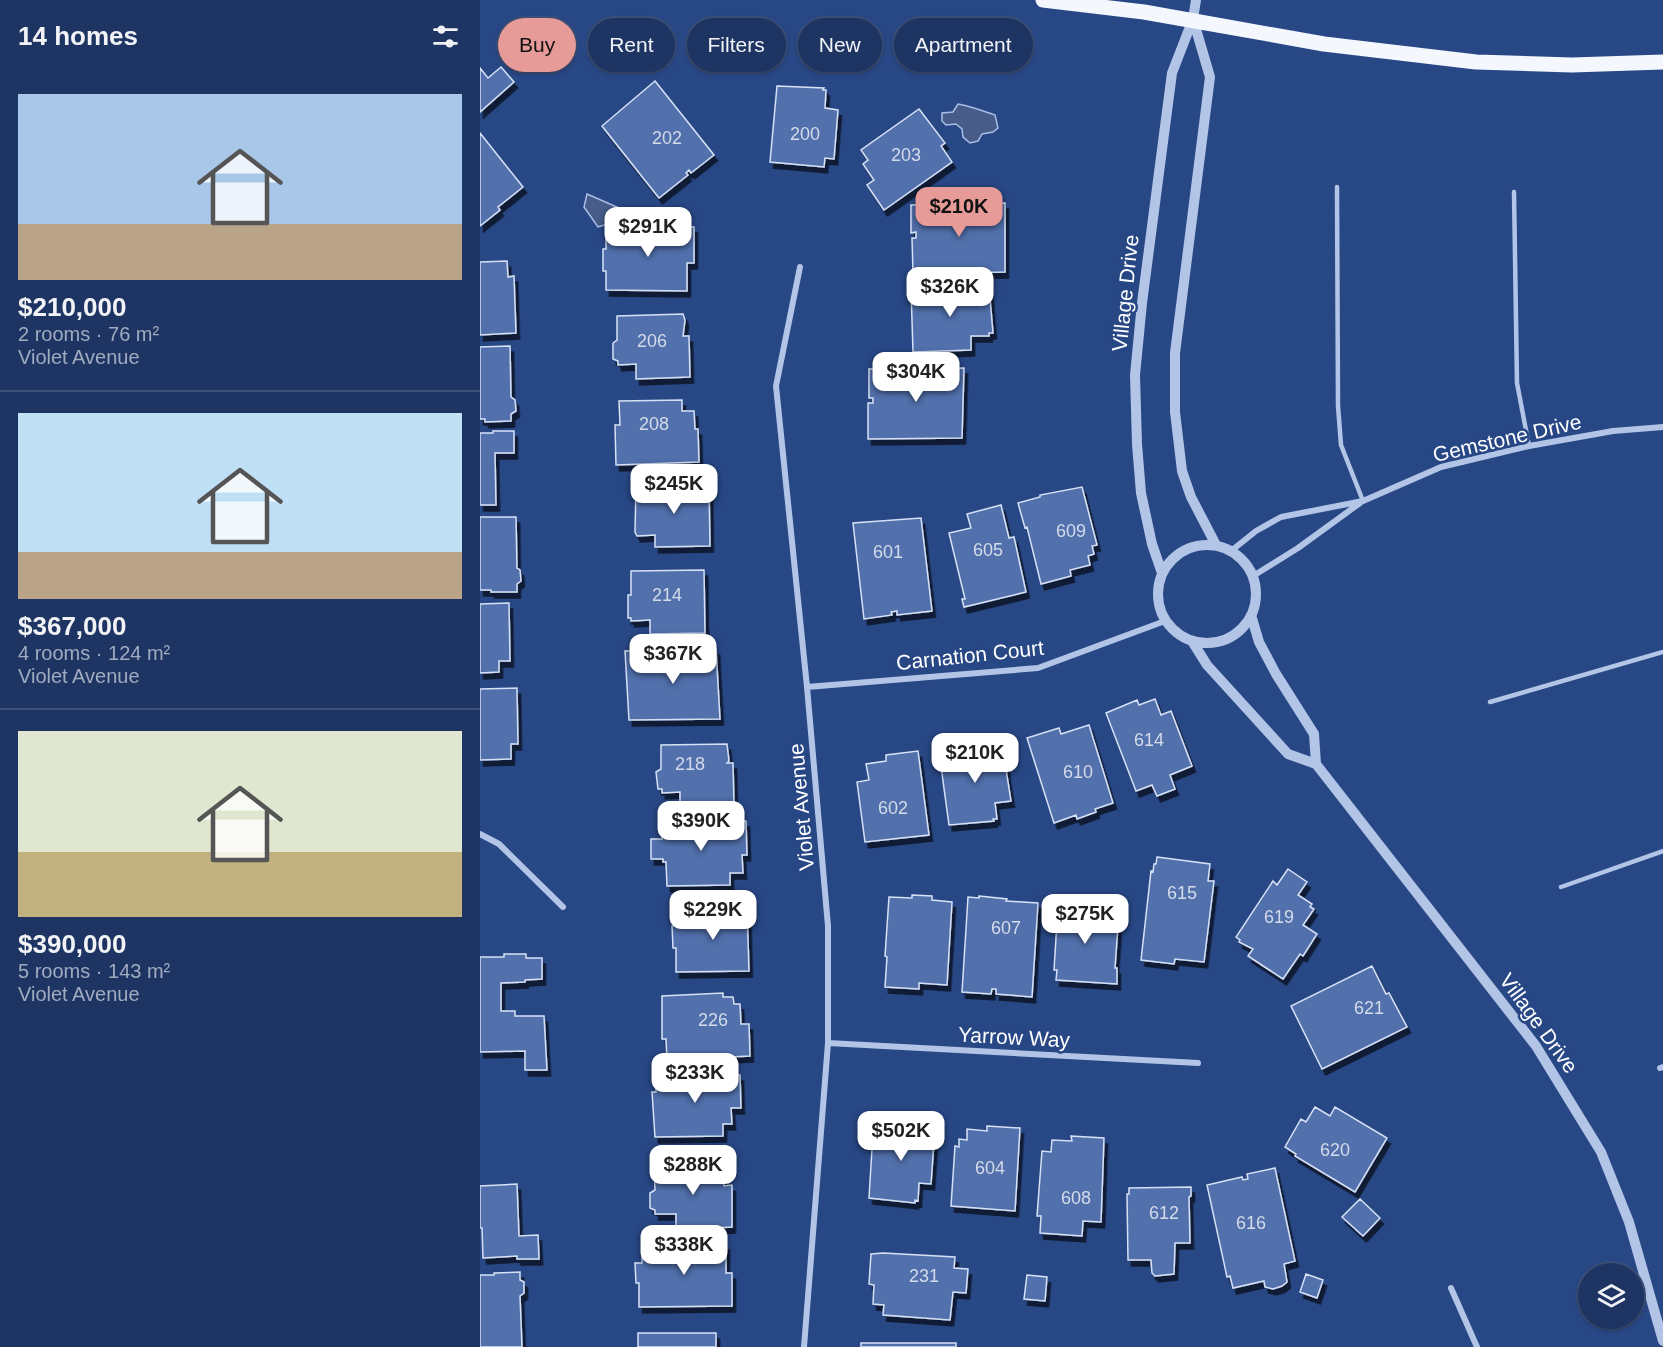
<!DOCTYPE html>
<html lang="en">
<head>
<meta charset="utf-8">
<style>
  :root { --surface:#1e3564; --page:#2b406d; --text:#f1f3f6; --muted:#a1abbf; --line:#3c5078; --accent:#e69b98 }
  body { margin:0; font-family:Helvetica,sans-serif; background:var(--page); color:var(--text); height:100vh; display:flex; flex-direction:column; font-size:22px; white-space:nowrap }
  * { box-sizing:border-box; margin:0 }
  p { font-size:20px; color:var(--muted) }
  .icon { flex:none; width:33px; height:33px; fill:none; stroke:currentColor; stroke-width:2; stroke-linecap:round; stroke-linejoin:round }
  .map { position:relative; flex:1; overflow:hidden }
  .sheet { display:flex; flex-direction:column; background:var(--surface); width:480px }
  .sheet>* { flex:none }
  .guide { position:absolute; left:18px; top:18px; width:570px; height:54px; display:flex; gap:12px }
  .buttons { position:absolute; left:1098px; top:1263px; display:grid; gap:12px }
  .buttons a { display:grid; place-items:center; width:66px; height:66px; border-radius:50%; background:var(--surface); box-shadow:0 2px 4px #0004,0 0 0 2px var(--line); font-size:30px }
  .price { position:absolute; translate:-50% -51px; padding:0 14px; border-radius:12px; background:#fff; color:#222; font-size:20px; line-height:39px; filter:drop-shadow(0 2px 3px #0008) }
  .price::after { content:''; position:absolute; left:50%; top:36px; width:18px; height:14px; margin-left:-9px; background:inherit; clip-path:polygon(0 0,100% 0,50% 100%) }
  .price.selected { background:var(--accent); color:#111 }
  ul { padding:0; list-style:none }
  li { display:grid; align-content:center; gap:12px; height:318px; padding:0 18px }
  li+li { border-top:2px solid var(--line) }
  li span { display:grid; place-items:center; height:186px; border-radius:0px; color:#555 }
  li>.icon { margin-inline-start:auto }
  span .icon { width:108px; height:108px; fill:#fffc; stroke-width:1 }
  li b { font-size:26px }
  h2 { display:flex; justify-content:space-between; align-items:center; height:72px; padding:0 18px; font-size:26px }
  .pill { padding:0 21px; border-radius:27px; background:var(--surface); box-shadow:0 2px 4px #0004,0 0 0 2px var(--line); font-size:21px; line-height:54px }
  .pill.selected { background:var(--accent); color:#111 }
  main { display:flex; flex:1; min-height:0 }
  .map>svg:first-child { display:block }
  .water { fill:#475c89; stroke:#a8bee7; stroke-width:1.5 }
  .building { fill:#5170ac; stroke:#d6e1f6; stroke-width:1.5; filter:url(#shadow) }
  .lines { fill:none; stroke-linecap:round; stroke-linejoin:round }
  .service { stroke:#b3c5e7; stroke-width:4.5 }
  .minor { stroke:#b3c5e7; stroke-width:6 }
  .tertiary { stroke:#b3c5e7; stroke-width:10 }
  .primary { stroke:#f4f7fe; stroke-width:15 }
  .labels { text-anchor:middle; dominant-baseline:central; stroke-width:5; stroke-linejoin:round; paint-order:stroke }
  .number-label { font-size:18px; fill:#d4dbea }
  .street-label { font-size:21px; fill:#fff; stroke:#284785 }
</style>
</head>
<body>
<main>
<section class="sheet">
<h2>14 homes<svg class="icon" aria-label="filters" viewBox="0 0 24 24"><path d="M4 7h16M4 17h16"/><circle cx="9" cy="7" r="2"/><circle cx="15" cy="17" r="2"/></svg></h2>
<ul>
<li><span style="background:linear-gradient(#a9c7e8 70%,#b9a48a 0)"><svg class="icon" aria-label="home" viewBox="0 0 24 24"><path d="M3 11l9-7 9 7M6 9v11h12V9"/></svg></span><div><b>$210,000</b><p>2 rooms · 76 m²</p><p>Violet Avenue</p></div></li>
<li><span style="background:linear-gradient(#bfe0f5 75%,#b9a48a 0)"><svg class="icon" aria-label="home" viewBox="0 0 24 24"><path d="M3 11l9-7 9 7M6 9v11h12V9"/></svg></span><div><b>$367,000</b><p>4 rooms · 124 m²</p><p>Violet Avenue</p></div></li>
<li><span style="background:linear-gradient(#dfe7d0 65%,#c2b280 0)"><svg class="icon" aria-label="home" viewBox="0 0 24 24"><path d="M3 11l9-7 9 7M6 9v11h12V9"/></svg></span><div><b>$390,000</b><p>5 rooms · 143 m²</p><p>Violet Avenue</p></div></li>
</ul>
</section>
<div class="map">
<svg width="1183" height="1347" viewBox="0 0 1183 1347">
  <defs>
    <filter id="shadow"><feDropShadow dx="3.5" dy="6" stdDeviation="0" flood-color="#0009"/></filter>
  </defs>
  <rect width="100%" height="100%" fill="#284785"/>
  <!-- water -->
  <path class="water" d="M478,104C491,106 502,111 515,115L518,128L513,132L502,134L498,141L490,143L483,137L482,129L476,124L466,125L462,121V113L473,112Z
    M107,194L146,211L145,219L118,227L104,207Z"/>
  <!-- building -->
  <path class="building" d="M21,67L34,82L0,112V68L8,78Z
    M175,81L234,155L211,173L209,170L206,173L208,175L179,198L122,126Z
    M297,86L344,88L343,90H346L345,108L358,110L354,159L345,158L344,167L290,162Z
    M439,109L465,143L461,146L472,162L404,210L387,185L394,180L383,164L388,160L381,150Z
    M0,133L43,187L18,207L20,210L0,226Z
    M525,203V272L433,274L432,238H436V232L431,233V205Z
    M126,226L214,227V263H207V291L126,290V271H123V249H126Z
    M27,261L28,277L34,276L36,333L0,335V262Z
    M509,287L513,333H509V336H491V350L433,352L431,289Z
    M203,314L205,320L203,336H209L210,377L156,379V364L138,365V361L133,359V343L137,340V316Z
    M30,346L31,397L35,400L36,411L31,414V421L5,422V419H0V347Z
    M484,368L482,438L388,439V403H393V398H389V369Z
    M202,400V411H214L215,429H218L219,462L136,465L135,425H140L139,401Z
    M13,431H34V453H15L16,505H0V433H13Z
    M229,486L230,546L175,547V535L157,536L155,532L156,487Z
    M602,487L617,545L612,546L614,554L608,556L610,565L590,570L591,576L561,584L547,527L545,528L538,503L560,497V495Z
    M521,505L529,538L534,537L546,592L484,607L482,599H485L469,533L491,528L487,514Z
    M0,517H36L37,568L40,570L41,581L37,584V592H11V590H0Z
    M441,518L452,611L417,615V611L411,612L412,615L384,619L373,523Z
    M224,570L225,633L170,634V620L151,621V618H148V595H151V571Z
    M29,603L30,661H19V672L0,673V604Z
    M236,649L240,719L149,720L145,651Z
    M37,688L38,744H31V759L0,760V689Z
    M675,699L681,715L691,711L712,766L690,775L695,789L677,796L672,785L656,791L626,713L657,700L659,705Z
    M609,725L633,803L615,809L616,812L597,819L596,815L574,823L547,738L579,728L581,734Z
    M247,744L249,761L247,763H253L254,806L200,807V792L182,793V789H178L176,772L181,769V745Z
    M522,744L531,801L515,803L517,819H513L514,821L469,825L460,759L463,758V752Z
    M438,751L449,835L385,842L377,782L389,780L386,764L406,761V755Z
    M266,821L267,855H262L263,873H250V885L187,886L186,862H183V859H171V839H182V823Z
    M677,857L730,864L728,881H734L724,962L695,959L694,964L661,960L671,871L673,872L674,864H676Z
    M808,869L827,882L818,895L832,904L830,907L834,909L823,925L837,934L823,956L820,954L803,979L768,956L773,949L759,942L760,940L756,937L793,881L797,885Z
    M432,895L452,896V900L472,902L467,985L439,983V989L405,987L407,957L405,956L409,897L432,898Z
    M499,896L527,899L526,901L558,903L552,997L516,994V989H512L511,994L482,992L488,897L499,898Z
    M602,904L627,907L626,925L638,926L635,968H637V984L576,980L577,970H574L578,905L602,906Z
    M267,908L269,971L196,972V948H193L192,926H195V924L213,923L212,909Z
    M24,954H46V958H62V979L45,980V982L21,983V1011H35V1016H64L67,1070H45V1051L0,1052V957H24Z
    M892,966L906,994L909,993L927,1027L842,1069L811,1006Z
    M243,993V997H253L254,1004H260L261,1024H269L270,1056L187,1060L186,1039H182V996Z
    M244,1072V1075H260L261,1108H251L252,1124H243V1136L175,1137L172,1092H176V1075Z
    M835,1107L850,1116L855,1107L907,1138L875,1192L815,1156L816,1154L805,1147L821,1119L826,1122Z
    M396,1125L457,1129L456,1142H454L451,1184L439,1183L438,1201L435,1200V1203L389,1198L393,1132H396Z
    M507,1126L540,1128L535,1211L471,1206L475,1146L479,1147V1139L487,1140V1129L507,1131Z
    M591,1136L624,1138L621,1222L603,1221L602,1236L560,1233L561,1216H557L562,1151L571,1152L572,1140L592,1141Z
    M241,1164V1169H243L244,1186L252,1185V1227L196,1230V1214H175V1210L170,1208V1193L175,1190L174,1166Z
    M795,1168L815,1261L804,1264L807,1282L802,1286L793,1289L785,1287L784,1281L753,1288L750,1276L747,1277L727,1185L762,1177L763,1180L768,1179L767,1174Z
    M37,1184L39,1236L58,1235L59,1259H37V1256L3,1258L2,1228H0V1186Z
    M711,1187V1196L709,1197L710,1243H695L694,1274L675,1276L672,1273L671,1260H648L647,1194H649V1188Z
    M880,1199L900,1218L883,1236L862,1217Z
    M162,1244H246V1273H252V1306L159,1307V1283H156L155,1263H162Z
    M403,1253L475,1257L474,1268L488,1269L486,1293L473,1292L470,1320L403,1315L404,1305L393,1304L394,1285L389,1284L391,1254Z
    M40,1272V1280L44,1282V1293L40,1296L42,1347H0V1275H14V1273Z
    M826,1274L843,1280L837,1298L820,1292Z
    M547,1275L567,1277L565,1301L544,1299Z
    M158,1333H236V1347H158Z
    M381,1343H476V1347H381Z"/>
  <g class="lines">
    <!-- service -->
    <path class="service" d="M857,187L858,406L861,445L883,501
      M1034,192L1037,383L1049,446
      M1010,702L1183,652
      M1081,887L1183,851"/>
    <!-- minor -->
    <path class="minor" d="M320,267L296,386L327,687L348,926V1043L324,1347
      M751,551L776,531L801,517L883,501L961,467L1049,446L1133,431L1183,427
      M773,576L818,548L880,503
      M327,687L558,668L685,621
      M0,834L19,844L83,907
      M348,1043L718,1063
      M1180,1068L1183,1067
      M971,1288L997,1347"/>
    <!-- tertiary -->
    <path class="tertiary" d="M713,19L730,77L695,353V412L702,471L711,497L736,545
      M678 594a49 49 0 1 1 98 0a49 49 0 1 1-98 0Z
      M682,573L672,544L661,493L657,444L655,375L662,303L692,73L713,19L716,0
      M771,615L779,642L796,674L834,734L836,764
      M712,641L727,665L808,754L836,764L1056,1046L1121,1152L1149,1222L1183,1341"/>
    <!-- primary -->
    <path class="primary" d="M563,0L664,12L844,44L996,62L1092,65L1183,62"/>
  </g>
  <g class="labels">
    <!-- number labels -->
    <g class="number-label">
      <text x="325" y="134">200</text>
      <text x="187" y="138">202</text>
      <text x="426" y="155">203</text>
      <text x="172" y="341">206</text>
      <text x="174" y="424">208</text>
      <text x="591" y="531">609</text>
      <text x="508" y="550">605</text>
      <text x="408" y="552">601</text>
      <text x="187" y="595">214</text>
      <text x="669" y="740">614</text>
      <text x="210" y="764">218</text>
      <text x="598" y="772">610</text>
      <text x="413" y="808">602</text>
      <text x="702" y="893">615</text>
      <text x="799" y="917">619</text>
      <text x="526" y="928">607</text>
      <text x="889" y="1008">621</text>
      <text x="233" y="1020">226</text>
      <text x="855" y="1150">620</text>
      <text x="510" y="1168">604</text>
      <text x="596" y="1198">608</text>
      <text x="684" y="1213">612</text>
      <text x="771" y="1223">616</text>
      <text x="444" y="1276">231</text>
    </g>
    <!-- street labels -->
    <g class="street-label">
      <text transform="translate(645 293) rotate(-84)">Village Drive</text>
      <text transform="translate(1027 438) rotate(-13)">Gemstone Drive</text>
      <text transform="translate(490 655) rotate(-6)">Carnation Court</text>
      <text transform="translate(321 807) rotate(-95)">Violet Avenue</text>
      <text transform="translate(1059 1023) rotate(54)">Village Drive</text>
      <text transform="translate(534 1037) rotate(3)">Yarrow Way</text>
    </g>
  </g>
</svg>
<div class="buttons">
<a><svg class="icon" aria-label="layers" viewBox="0 0 24 24"><path d="M12 4l9 5-9 5-9-5zM3 14l9 5 9-5"/></svg></a>
</div>
<b class="price selected" style="left:479px;top:238px">$210K</b>
<b class="price" style="left:168px;top:258px">$291K</b>
<b class="price" style="left:470px;top:318px">$326K</b>
<b class="price" style="left:436px;top:403px">$304K</b>
<b class="price" style="left:194px;top:515px">$245K</b>
<b class="price" style="left:193px;top:685px">$367K</b>
<b class="price" style="left:495px;top:784px">$210K</b>
<b class="price" style="left:221px;top:852px">$390K</b>
<b class="price" style="left:233px;top:941px">$229K</b>
<b class="price" style="left:605px;top:945px">$275K</b>
<b class="price" style="left:215px;top:1104px">$233K</b>
<b class="price" style="left:421px;top:1162px">$502K</b>
<b class="price" style="left:213px;top:1196px">$288K</b>
<b class="price" style="left:204px;top:1276px">$338K</b>
<div class="guide">
<a class="pill selected">Buy</a>
<a class="pill">Rent</a>
<a class="pill">Filters</a>
<a class="pill">New</a>
<a class="pill">Apartment</a>
</div>
</div>
</main>
</body>
</html>
